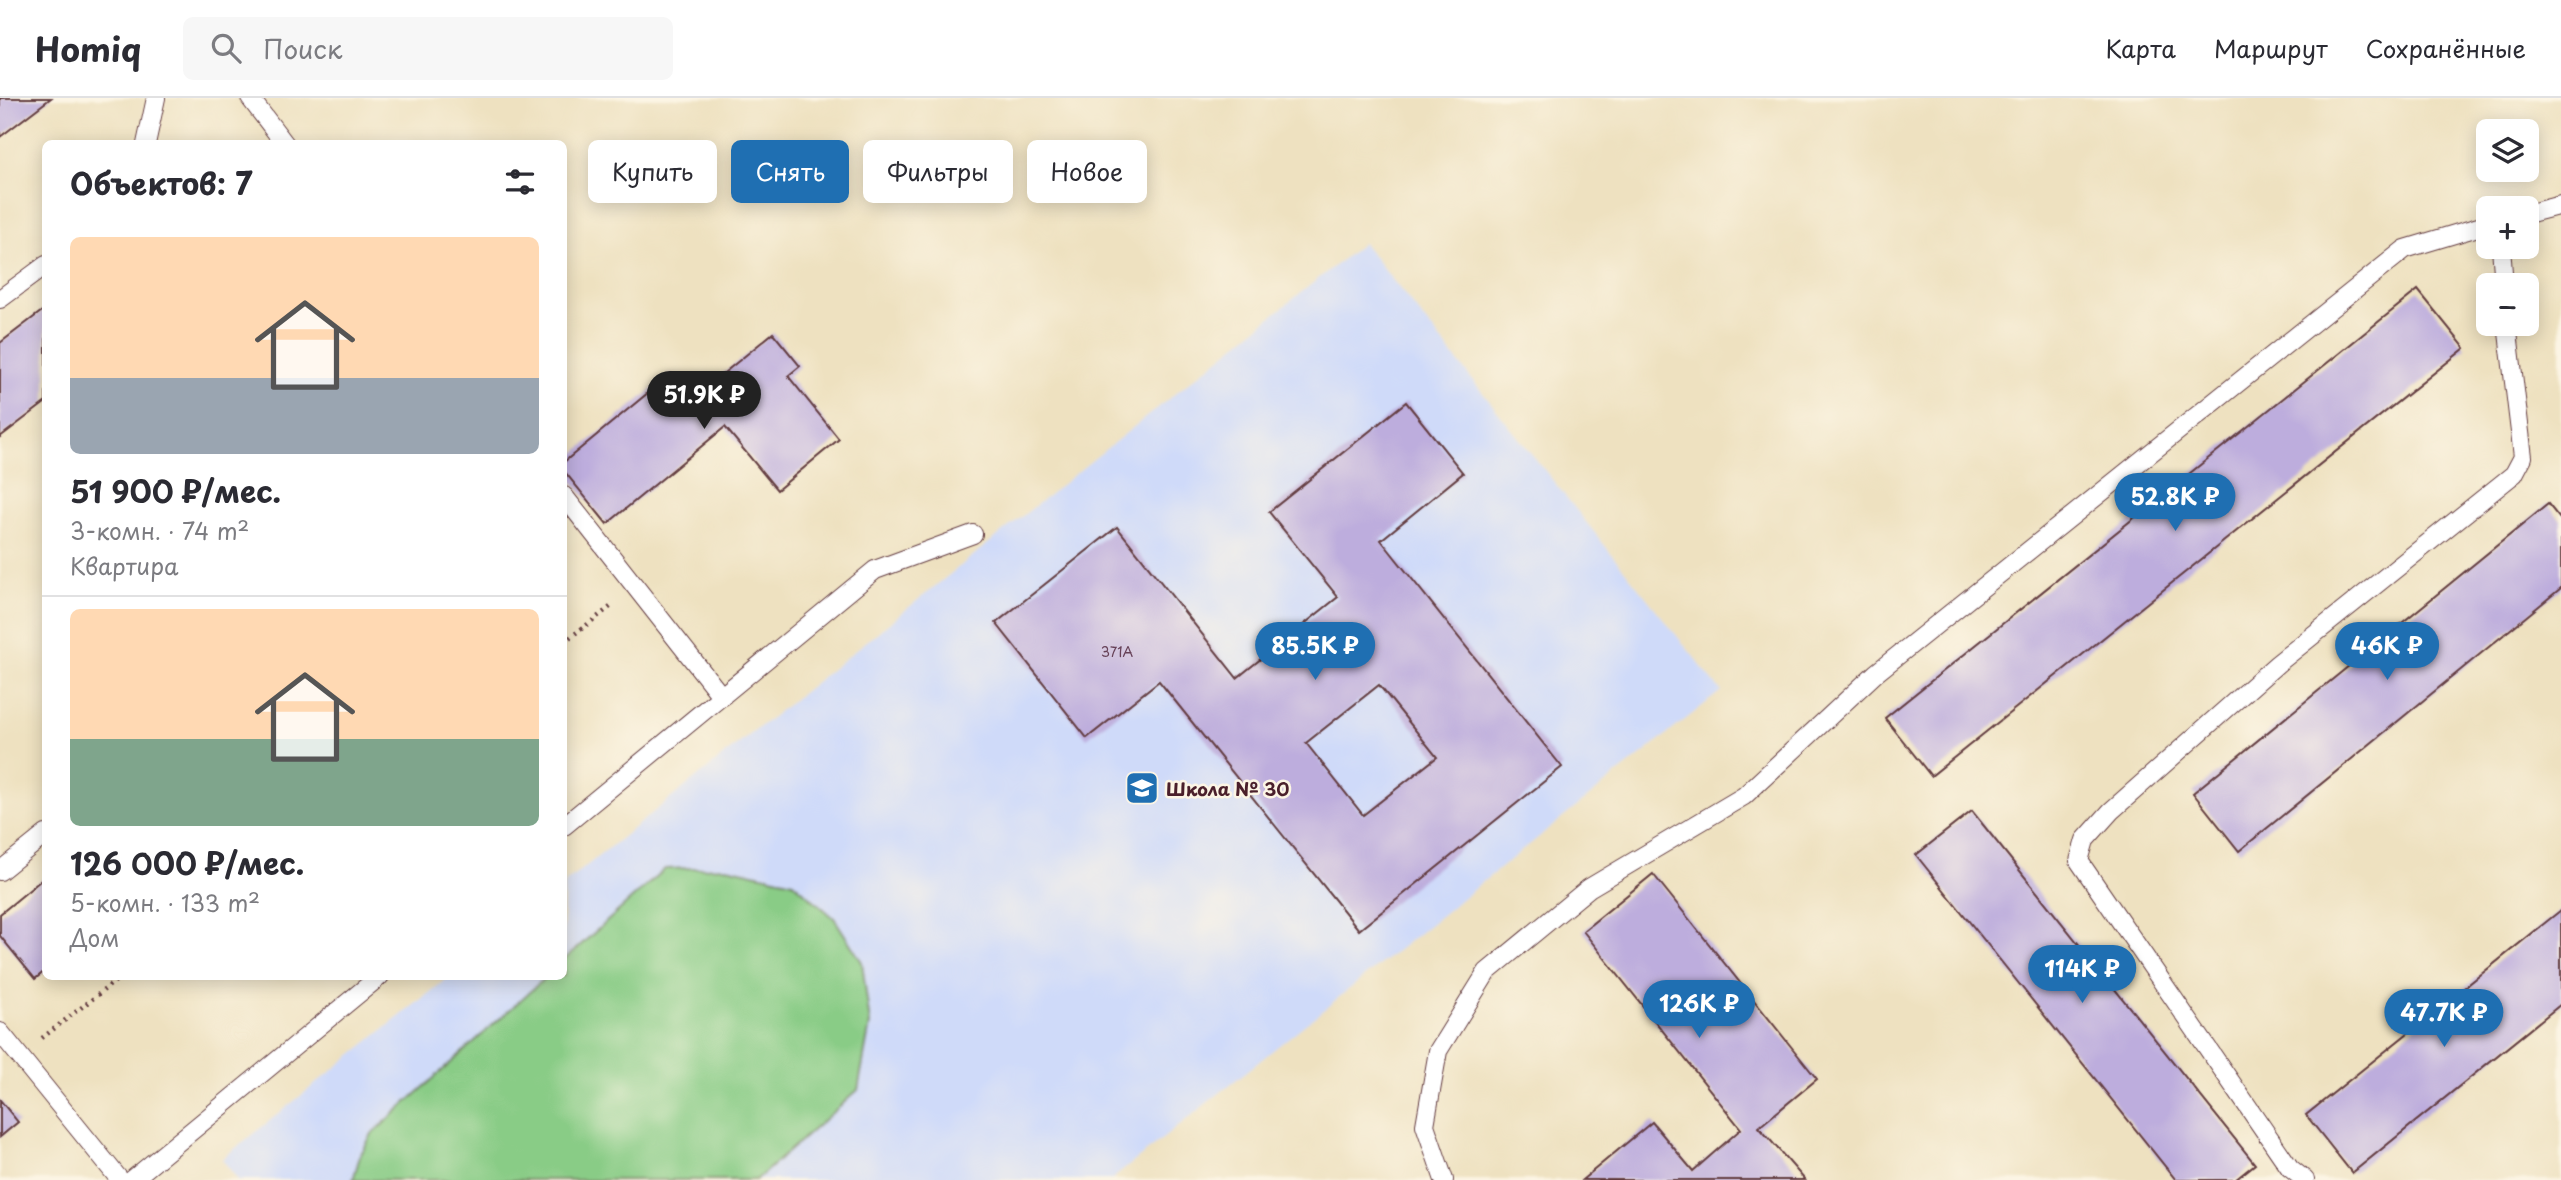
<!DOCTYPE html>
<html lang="ru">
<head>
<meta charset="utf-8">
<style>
  :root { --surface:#fff; --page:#f7f7f7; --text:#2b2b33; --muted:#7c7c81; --line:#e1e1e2; --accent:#1f6fb2 }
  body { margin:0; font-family:"Playpen Sans",sans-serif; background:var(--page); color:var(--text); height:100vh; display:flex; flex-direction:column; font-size:26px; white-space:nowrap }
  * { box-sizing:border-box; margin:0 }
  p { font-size:23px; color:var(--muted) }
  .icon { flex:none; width:38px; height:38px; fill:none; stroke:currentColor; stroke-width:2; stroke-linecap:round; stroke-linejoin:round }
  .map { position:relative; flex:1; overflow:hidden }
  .panel { position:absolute; left:42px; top:42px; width:525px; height:840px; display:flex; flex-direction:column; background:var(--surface); border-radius:10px; box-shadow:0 4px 18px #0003 }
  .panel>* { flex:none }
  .banner { position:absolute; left:588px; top:42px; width:665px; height:63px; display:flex; gap:14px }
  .fabs { position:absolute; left:2476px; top:21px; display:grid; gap:14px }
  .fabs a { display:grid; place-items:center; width:63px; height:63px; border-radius:10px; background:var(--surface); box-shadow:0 4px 18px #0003; font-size:35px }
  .price { position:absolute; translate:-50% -60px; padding:0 16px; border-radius:24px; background:var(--accent); color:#fff; font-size:23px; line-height:46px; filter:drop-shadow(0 2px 4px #0008) }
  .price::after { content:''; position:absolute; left:50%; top:42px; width:21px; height:16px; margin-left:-10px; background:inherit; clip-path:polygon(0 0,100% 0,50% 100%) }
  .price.on { background:#222; color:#fff }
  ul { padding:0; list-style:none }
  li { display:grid; align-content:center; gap:14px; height:371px; padding:0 28px }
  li+li { border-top:2px solid var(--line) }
  li span { display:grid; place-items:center; height:217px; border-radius:10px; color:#555 }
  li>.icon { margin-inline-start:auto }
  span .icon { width:126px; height:126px; fill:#fffc; stroke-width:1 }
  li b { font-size:30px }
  h2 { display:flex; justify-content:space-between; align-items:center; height:84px; padding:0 28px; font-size:30px }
  .pill { padding:0 24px; border-radius:10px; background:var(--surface); box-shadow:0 4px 18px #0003; font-size:24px; line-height:63px }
  .pill.on { background:var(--accent); color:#fff }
  header { display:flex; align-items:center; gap:42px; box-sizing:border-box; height:98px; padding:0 35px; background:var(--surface); border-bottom:2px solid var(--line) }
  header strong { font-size:33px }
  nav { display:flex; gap:38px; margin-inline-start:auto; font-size:24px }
  .search { width:490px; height:63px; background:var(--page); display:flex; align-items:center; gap:18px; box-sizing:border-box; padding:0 24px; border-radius:10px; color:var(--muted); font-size:26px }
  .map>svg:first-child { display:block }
  .built { fill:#cfdaf9 }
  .green { fill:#89cc86; stroke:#6a7658; stroke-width:2 }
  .building { fill:#bdaddd; fill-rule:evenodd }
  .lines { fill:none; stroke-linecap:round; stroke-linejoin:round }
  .lane-casing { stroke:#633c41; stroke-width:20 }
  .path { stroke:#633c41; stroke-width:4.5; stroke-dasharray:2 5; stroke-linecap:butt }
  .lane { stroke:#fff; stroke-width:18 }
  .labels { text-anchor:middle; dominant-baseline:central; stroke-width:5; stroke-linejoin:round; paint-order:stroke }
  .number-label { font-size:14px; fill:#674258 }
  .poi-label { font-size:18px; font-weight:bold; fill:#4a1f2b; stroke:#fcf5e5; text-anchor:start }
</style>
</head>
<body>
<header>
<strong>Homiq</strong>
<div class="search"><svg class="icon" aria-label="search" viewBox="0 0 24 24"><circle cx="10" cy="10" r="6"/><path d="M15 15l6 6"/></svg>Поиск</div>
<nav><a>Карта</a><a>Маршрут</a><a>Сохранённые</a></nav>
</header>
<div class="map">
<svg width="2561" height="1082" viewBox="0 0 2561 1082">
  <rect width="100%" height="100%" fill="#fcf5e5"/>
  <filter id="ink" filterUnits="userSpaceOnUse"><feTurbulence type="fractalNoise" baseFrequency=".0143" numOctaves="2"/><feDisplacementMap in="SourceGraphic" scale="14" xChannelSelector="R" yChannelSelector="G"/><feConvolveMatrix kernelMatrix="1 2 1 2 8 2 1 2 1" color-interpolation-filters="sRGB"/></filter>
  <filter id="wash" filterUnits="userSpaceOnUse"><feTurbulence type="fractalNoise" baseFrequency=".00686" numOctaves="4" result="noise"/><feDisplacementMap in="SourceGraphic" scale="28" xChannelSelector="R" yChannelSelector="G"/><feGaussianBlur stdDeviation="1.57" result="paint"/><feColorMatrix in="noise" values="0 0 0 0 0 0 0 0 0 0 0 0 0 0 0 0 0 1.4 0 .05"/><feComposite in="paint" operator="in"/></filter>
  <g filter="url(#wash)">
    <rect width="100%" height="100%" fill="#eee1c0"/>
    <!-- built -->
    <path class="built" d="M1363,145L1721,593L1111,1082H238L222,1061L449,879L564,878V786Z"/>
    <!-- green -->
    <path class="green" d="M727,769L793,784L834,820L862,864L870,926L858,992L756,1082H353L360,1058L372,1036L546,879L564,878V862L665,771Z"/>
    <g id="blocks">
      <!-- building -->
      <path class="building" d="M0,0H51L0,39Z
        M2418,192L2465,250L1931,678L1885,620Z
        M46,210V304L0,339V245Z
        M773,235L800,268L788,278L839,341L777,392L725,329L607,426L564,373V364L671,276L692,301Z
        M1406,304L1463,375L1381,442L1562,669L1359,832L1159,583L1087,640L996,525L1117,429L1237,580L1338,499L1269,414ZM1379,587L1437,659L1363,717L1306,645Z
        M2548,406L2561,422V490L2239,753L2193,695Z
        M1972,713L2255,1066L2235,1082H2176L1916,757Z
        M1653,776L1817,981L1759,1029L1805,1082H1582L1652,1024L1693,1073L1741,1031L1583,833Z
        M46,778V872L35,881L0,838V816Z
        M2561,812V906L2352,1075L2306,1017Z
        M0,1002L18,1024L0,1039Z"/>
    </g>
  </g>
  <g filter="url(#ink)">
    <use href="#blocks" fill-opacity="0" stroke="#633c41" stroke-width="2"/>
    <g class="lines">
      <defs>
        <path id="lane" d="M250,0L285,46
          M146,46L156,0
          M2527,116L2561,107
          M2501,149L2504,187
          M0,201L46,167
          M564,398L722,599
          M564,728L875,472L973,436
          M0,773L46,736
          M0,934L120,1082
          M132,1082L380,878
          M1444,1082L1425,1027L1438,953L1487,874L1589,790L1744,698L1876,575L2405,151L2488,126
          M2305,1082L2290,1070L2079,763L2085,742L2111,713L2277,566L2514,376L2523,359L2507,226"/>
      </defs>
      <!-- lane casing -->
      <use href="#lane" class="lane-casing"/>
      <!-- path -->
      <path class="path" d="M564,544L613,507
        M42,940L122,878"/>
      <!-- lane -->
      <use href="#lane" class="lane"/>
    </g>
  </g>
  <!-- icons -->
  <defs>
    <symbol id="school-square" viewBox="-11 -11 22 22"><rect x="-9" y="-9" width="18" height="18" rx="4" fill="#1f6fb2" stroke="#fcf5e5"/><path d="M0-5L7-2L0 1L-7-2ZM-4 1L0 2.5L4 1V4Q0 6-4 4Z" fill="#fff"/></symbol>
  </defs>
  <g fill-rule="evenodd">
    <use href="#school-square" x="1123" y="671" width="38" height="38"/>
  </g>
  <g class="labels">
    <!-- number labels -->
    <g class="number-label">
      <text x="1117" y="553">371А</text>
    </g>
    <!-- poi labels -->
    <g class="poi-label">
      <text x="1166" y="690">Школа № 30</text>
    </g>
  </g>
</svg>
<div class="fabs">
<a><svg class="icon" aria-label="layers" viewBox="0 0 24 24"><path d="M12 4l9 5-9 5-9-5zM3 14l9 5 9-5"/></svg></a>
<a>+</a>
<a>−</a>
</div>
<b class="price on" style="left:704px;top:333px">51.9K ₽</b>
<b class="price" style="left:2175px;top:435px">52.8K ₽</b>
<b class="price" style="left:1315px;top:584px">85.5K ₽</b>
<b class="price" style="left:2387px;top:584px">46K ₽</b>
<b class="price" style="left:2082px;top:907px">114K ₽</b>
<b class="price" style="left:1699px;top:942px">126K ₽</b>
<b class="price" style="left:2444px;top:951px">47.7K ₽</b>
<div class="banner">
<a class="pill">Купить</a>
<a class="pill on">Снять</a>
<a class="pill">Фильтры</a>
<a class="pill">Новое</a>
</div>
<section class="panel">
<h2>Объектов: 7<svg class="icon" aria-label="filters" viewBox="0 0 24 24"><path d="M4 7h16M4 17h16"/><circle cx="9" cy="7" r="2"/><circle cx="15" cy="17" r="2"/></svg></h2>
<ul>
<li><span style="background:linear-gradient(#ffd9b3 65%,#9aa5b1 0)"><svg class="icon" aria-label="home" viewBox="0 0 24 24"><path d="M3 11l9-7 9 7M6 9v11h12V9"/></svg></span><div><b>51 900 ₽/мес.</b><p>3-комн. · 74 m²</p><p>Квартира</p></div></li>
<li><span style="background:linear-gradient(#ffd9b3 60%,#7fa58c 0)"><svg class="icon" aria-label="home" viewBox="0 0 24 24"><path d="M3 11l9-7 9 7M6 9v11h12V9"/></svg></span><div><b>126 000 ₽/мес.</b><p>5-комн. · 133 m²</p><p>Дом</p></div></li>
</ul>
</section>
</div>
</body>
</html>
